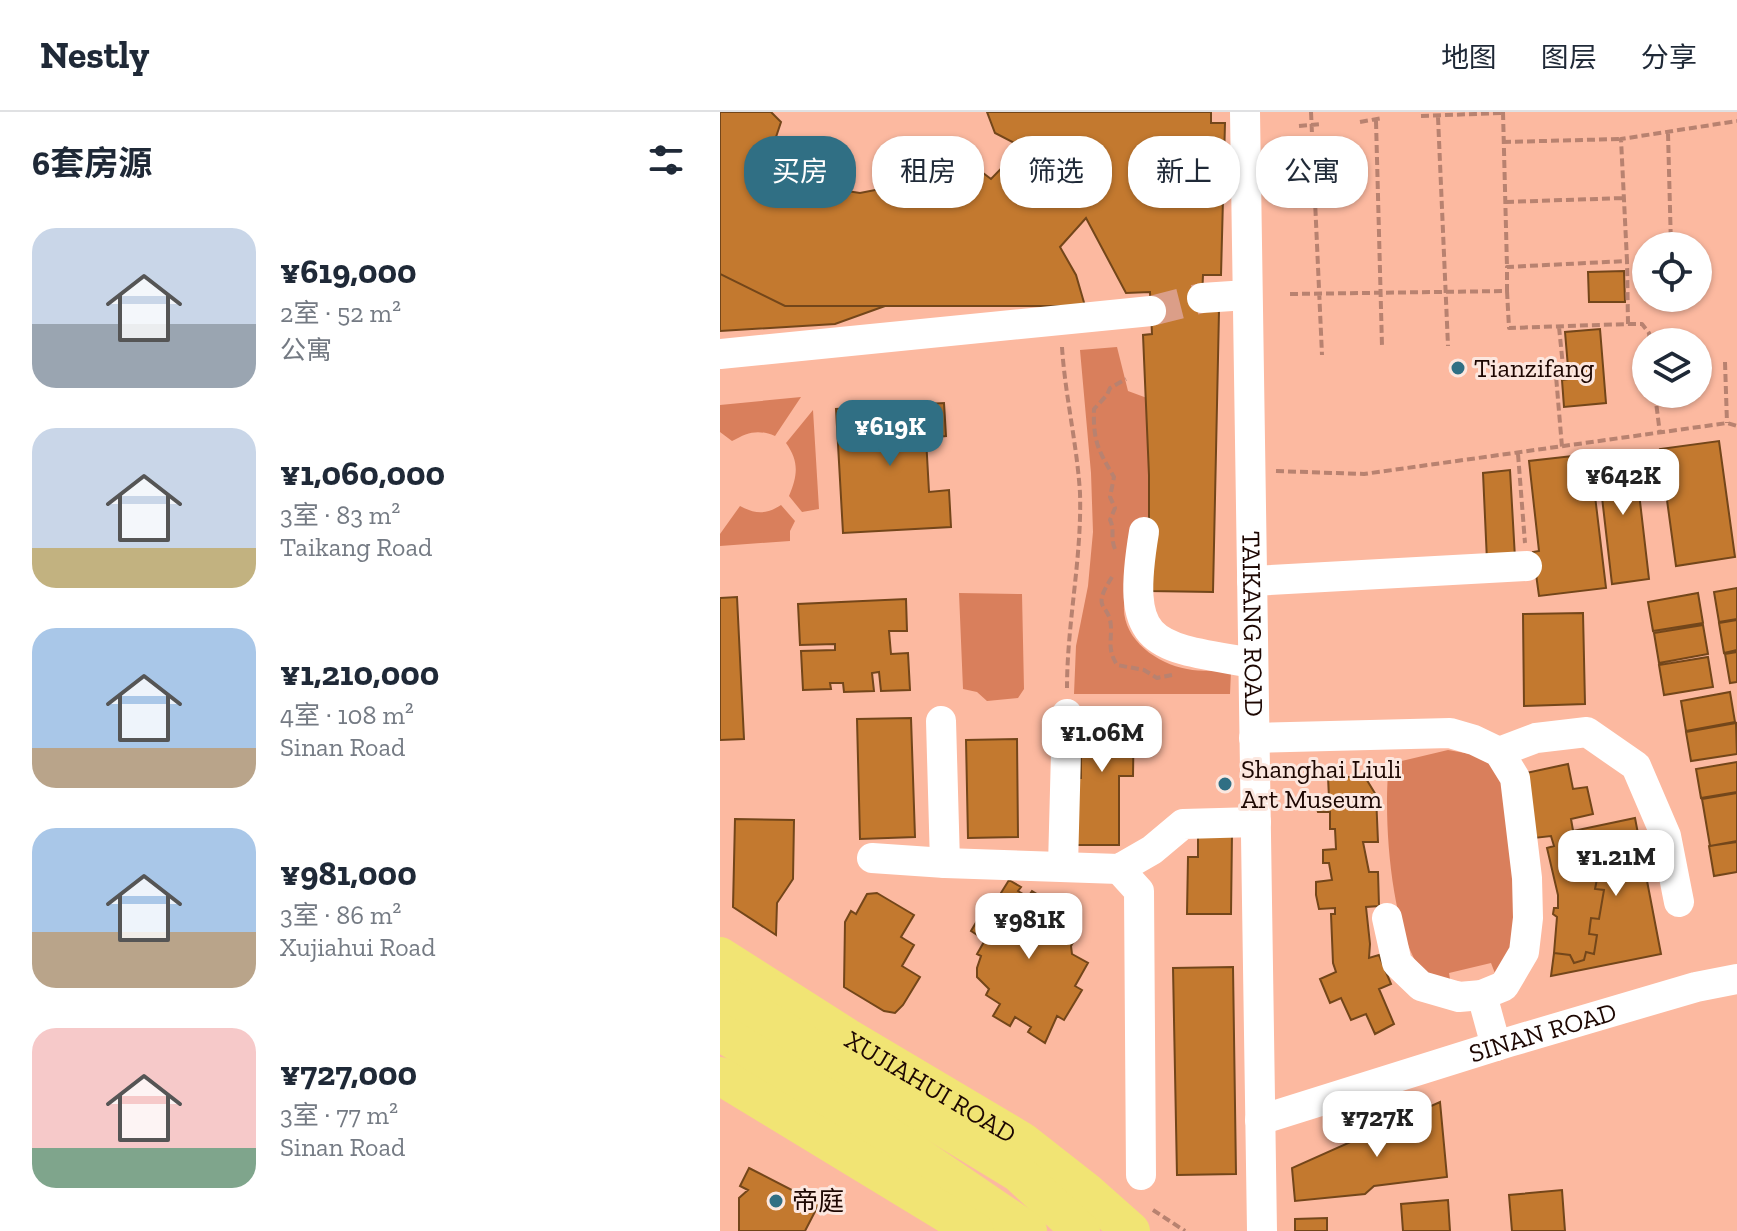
<!DOCTYPE html>
<html lang="zh">
<head>
<meta charset="utf-8">
<style>
  :root { --surface:#fff; --page:#f2f2f3; --text:#1f2937; --muted:#747a83; --line:#e0e1e3; --accent:#306f84 }
  body { margin:0; font-family:"Zilla Slab","Noto Sans SC",serif; background:var(--page); color:var(--text); height:100vh; display:flex; flex-direction:column; font-size:30px; white-space:nowrap }
  * { box-sizing:border-box; margin:0 }
  p { font-size:26px; color:var(--muted) }
  .icon { flex:none; width:44px; height:44px; fill:none; stroke:currentColor; stroke-width:2; stroke-linecap:round; stroke-linejoin:round }
  .map { position:relative; flex:1; overflow:hidden }
  .drawer { display:flex; flex-direction:column; background:var(--surface); width:720px }
  .drawer>* { flex:none }
  .top-card { position:absolute; left:24px; top:24px; width:760px; height:72px; display:flex; gap:16px }
  .fabs { position:absolute; left:912px; top:120px; display:grid; gap:16px }
  .fabs a { display:grid; place-items:center; width:80px; height:80px; border-radius:50%; background:var(--surface); box-shadow:0 2px 6px #0004; font-size:40px }
  .price { position:absolute; translate:-50% -68px; padding:0 18px; border-radius:16px; background:#fff; color:#222; font-size:26px; line-height:52px; filter:drop-shadow(0 2px 4px #0008) }
  .price::after { content:''; position:absolute; left:50%; top:48px; width:24px; height:18px; margin-left:-12px; background:inherit; clip-path:polygon(0 0,100% 0,50% 100%) }
  .price.on { background:var(--accent); color:#fff }
  ul { padding:0; list-style:none }
  li { display:flex; align-items:center; gap:24px; height:200px; padding:0 32px }
  li span { display:grid; place-items:center; flex:none; width:224px; height:160px; border-radius:24px; color:#555 }
  li>.icon { margin-inline-start:auto }
  span .icon { width:96px; height:96px; fill:#fffc; stroke-width:1 }
  li b { font-size:34px }
  h2 { display:flex; justify-content:space-between; align-items:center; height:96px; padding:0 32px; font-size:34px }
  .chip { padding:0 28px; border-radius:32px; background:var(--surface); box-shadow:0 2px 6px #0004; font-size:28px; line-height:72px }
  .chip.on { background:var(--accent); color:#fff }
  header { display:flex; align-items:center; gap:48px; box-sizing:border-box; height:112px; padding:0 40px; background:var(--surface); border-bottom:2px solid var(--line) }
  header strong { font-size:38px }
  nav { display:flex; gap:44px; margin-inline-start:auto; font-size:28px }
  main { display:flex; flex:1; min-height:0 }
  .map>svg:first-child { display:block }
  .green { fill:#d97f5c }
  .building { fill:#c3792f; stroke:#73461a; stroke-width:2 }
  .lines { fill:none; stroke-linecap:round; stroke-linejoin:round }
  .minor-tunnel { stroke:#db9e88; stroke-width:30; stroke-dasharray:30 15; stroke-linecap:butt }
  .path { stroke:#b88270; stroke-width:4; stroke-dasharray:8 4; stroke-linecap:butt }
  .minor { stroke:#fff; stroke-width:30 }
  .major { stroke:#f1e474; stroke-width:38 }
  .poi-dot { fill:#306f84; stroke:#fce7df; stroke-width:3 }
  .labels { text-anchor:middle; dominant-baseline:central; stroke-width:6; stroke-linejoin:round; paint-order:stroke }
  .poi-label { font-size:26px; fill:#1d0702; stroke:#fce7df; text-anchor:start }
  .street-label { font-size:26px; fill:#1d0702; stroke:#fce7df }
</style>
</head>
<body>
<header>
<strong>Nestly</strong>
<nav><a>地图</a><a>图层</a><a>分享</a></nav>
</header>
<main>
<section class="drawer">
<h2>6套房源<svg class="icon" aria-label="filters" viewBox="0 0 24 24"><path d="M4 7h16M4 17h16"/><circle cx="9" cy="7" r="2"/><circle cx="15" cy="17" r="2"/></svg></h2>
<ul>
<li><span style="background:linear-gradient(#c9d6e8 60%,#9aa5b1 0)"><svg class="icon" aria-label="home" viewBox="0 0 24 24"><path d="M3 11l9-7 9 7M6 9v11h12V9"/></svg></span><div><b>¥619,000</b><p>2室 · 52 m²</p><p>公寓</p></div></li>
<li><span style="background:linear-gradient(#c9d6e8 75%,#c2b280 0)"><svg class="icon" aria-label="home" viewBox="0 0 24 24"><path d="M3 11l9-7 9 7M6 9v11h12V9"/></svg></span><div><b>¥1,060,000</b><p>3室 · 83 m²</p><p>Taikang Road</p></div></li>
<li><span style="background:linear-gradient(#a9c7e8 75%,#b9a48a 0)"><svg class="icon" aria-label="home" viewBox="0 0 24 24"><path d="M3 11l9-7 9 7M6 9v11h12V9"/></svg></span><div><b>¥1,210,000</b><p>4室 · 108 m²</p><p>Sinan Road</p></div></li>
<li><span style="background:linear-gradient(#a9c7e8 65%,#b9a48a 0)"><svg class="icon" aria-label="home" viewBox="0 0 24 24"><path d="M3 11l9-7 9 7M6 9v11h12V9"/></svg></span><div><b>¥981,000</b><p>3室 · 86 m²</p><p>Xujiahui Road</p></div></li>
<li><span style="background:linear-gradient(#f6c9c9 75%,#7fa58c 0)"><svg class="icon" aria-label="home" viewBox="0 0 24 24"><path d="M3 11l9-7 9 7M6 9v11h12V9"/></svg></span><div><b>¥727,000</b><p>3室 · 77 m²</p><p>Sinan Road</p></div></li>
</ul>
</section>
<div class="map">
<svg width="1017" height="1119" viewBox="0 0 1017 1119">
  <rect width="100%" height="100%" fill="#fcb9a0"/>
  <!-- green -->
  <path class="green" d="M397,235L408,279L427,286C430,326 438,370 430,410C424,436 410,460 405,486C397,523 434,551 467,557C481,560 497,558 511,559L510,582H354L356,534L368,474L373,420L371,361L360,238Z
    M81,285L55,324C38,317 28,320 12,329L0,320V293Z
    M93,298L99,397L82,400L69,384C78,363 79,349 66,331Z
    M61,393L75,409L70,419V429L0,434V422L20,394C35,402 46,403 61,393Z
    M239,481L302,482L304,577L298,586L267,589L257,580L243,577Z
    M728,638L762,644L787,672L800,793L790,836L776,864L771,851L729,861L732,880C721,872 705,864 698,853C670,810 663,702 669,652Z"/>
  <!-- building -->
  <path class="building" d="M0,0H51L61,10L46,55L81,72L140,81L201,69L241,50L255,55L271,67L302,35L275,21L267,0H491V11H505L501,163H483L482,186L499,199L493,480L429,479V363L423,223L432,222L430,180L406,181L366,106L340,135L356,163L365,194H65L0,162Z
    M904,159L905,190H869L868,160Z
    M0,162L65,194H165L115,212L0,219Z
    M880,217L886,291L844,295L842,268L849,267L845,220Z
    M224,291L226,324L206,326L209,380L229,378L231,415L123,421L116,297Z
    M999,329L1015,445L956,454L940,337Z
    M914,338L929,467L892,472L877,342Z
    M870,342L886,476L819,484L813,440L819,439L809,349Z
    M790,358L795,446L767,449L763,361Z
    M1017,476V507L999,510L994,480Z
    M978,481L983,511L933,519L928,490Z
    M17,485L24,627L0,628V486Z
    M186,487L187,519H169L171,542L188,541L190,578L161,579L159,560L152,561L154,579L124,580L123,571H110L111,577L83,578L81,539L115,538V532L80,533L78,492Z
    M863,501L865,592L804,594L803,502Z
    M1017,508V538L1004,541L999,511Z
    M983,513L988,542L939,551L934,521Z
    M1017,540V570L1010,571L1005,542Z
    M988,545L993,575L944,583L939,553Z
    M1010,580L1015,610L966,619L961,589Z
    M361,595H414L413,664H399V733H352L353,666H361Z
    M191,606L195,725L140,727L137,607Z
    M1016,611L1017,642L971,649L966,620Z
    M297,627L298,725L248,726L246,628Z
    M1017,650V680L981,686L976,657Z
    M848,652L853,677L867,675L873,702L851,707L859,753H872L877,767L875,777L884,778L879,807L871,806L869,822L877,823L874,842L866,840L864,848L854,851L850,843L834,841L837,805L833,802L834,796H838V783L827,736L834,734L831,724L814,726L806,661Z
    M608,665H645L656,683L658,730H643L649,760H658L659,794L646,795L650,832L649,846L659,843L671,872L659,877L674,912L655,922L646,902L631,908L621,886L610,891L600,867L616,860L613,851L611,802H615V796L599,797L596,783V770L612,768L609,751H603V738L616,737L615,717H610V700H598L596,694L597,688L609,686Z
    M1017,681V729L990,734L982,687Z
    M915,706L941,842L831,864L834,841L850,843L854,851L864,848L866,840L874,842L877,823L869,822L871,806L879,807L884,778L875,777L877,767L872,753H859L853,719Z
    M15,707L74,708L73,767L57,791L56,823L13,795Z
    M478,721H512L511,802H467L468,745H478Z
    M1017,730V760L994,764L989,734Z
    M289,768L301,775L298,779L308,785L312,779L343,798L338,805L360,818L351,834L352,842L368,851L355,874L362,878L344,908L337,904L325,931L308,920L311,915L295,905L290,914L273,904L280,892L266,883L269,877L257,865V856L261,844L257,842L265,828L251,819L261,802L271,807L280,792L276,789Z
    M157,781L194,803L181,825L194,833L182,854L200,865L183,893L175,901L164,899L124,875L125,810L131,799L136,802L147,782Z
    M513,855L516,1062L457,1063L453,856Z
    M720,990L727,1065L654,1074L645,1082L575,1089L572,1056Z
    M29,1056L99,1092L85,1119H19V1086L28,1078L20,1074Z
    M842,1078L845,1119H792L789,1083Z
    M728,1088L730,1119H683L681,1092Z
    M607,1106V1119H575V1107Z"/>
  <g class="lines">
    <!-- minor-tunnel -->
    <path class="minor-tunnel" d="M431,199L482,186"/>
    <!-- path -->
    <path class="path" d="M591,0L602,243
      M783,0L787,155
      M701,4L782,1
      M718,5L728,234
      M656,9L662,234
      M640,10L662,6
      M579,14L601,12
      M948,21L951,134
      M783,30L901,27
      M786,90L904,86
      M787,179L789,216L908,212L907,149
      M570,182L787,179V155L907,149L901,27L1017,9
      M908,212H922L929,221L930,230
      M839,215L844,264H836L842,335
      M342,235C345,283 357,332 360,381C362,446 347,511 347,576
      M1005,250L1007,311
      M935,282L940,322
      M798,342L805,431
      M556,359L644,362L1007,311L1017,314
      M395,437C390,426 395,417 390,408L395,396L390,385L394,365C378,338 373,329 374,297L387,283L390,276L406,267
      M392,465C369,501 391,489 391,517C391,532 388,538 397,553L424,558L437,566L452,563
      M433,1098L465,1119"/>
    <!-- minor -->
    <g class="minor">
      <path id="s1" d="M525,0L542,1119"/>
      <path d="M482,186L527,183"/>
      <path d="M0,242L431,199"/>
      <path d="M424,420C405,535 431,534 533,551"/>
      <path d="M532,469L807,454"/>
      <path d="M221,609L225,751"/>
      <path d="M534,626L730,621L754,628L779,640L795,666L807,766L808,806L804,840L784,874L762,883L739,885L701,874L677,851L667,806"/>
      <path d="M779,640L816,626L867,620L916,654L946,724L959,790"/>
      <path d="M152,746L225,751L399,757L432,738L463,712L536,710"/>
      <path d="M343,754L347,602"/>
      <path d="M399,757L419,779L421,1063"/>
      <path d="M762,883L776,934"/>
      <path id="s2" d="M540,1008L789,930L976,875L1017,867"/>
    </g>
    <!-- major -->
    <g class="major">
      <path id="s3" d="M0,844L127,925L302,1029L367,1080L411,1119"/>
      <path d="M0,880L298,1061L361,1119"/>
      <path d="M0,920L161,1019L308,1119"/>
      <path d="M0,964L255,1119"/>
    </g>
  </g>
  <!-- markers -->
  <g class="poi-dot">
    <circle cx="738" cy="256" r="8"/>
    <circle cx="505" cy="672" r="8"/>
    <circle cx="56" cy="1089" r="8"/>
  </g>
  <g class="labels">
    <!-- poi labels -->
    <g class="poi-label">
      <text x="754" y="256">Tianzifang</text>
      <text x="521" y="657">Shanghai Liuli<tspan x="521" dy="30">Art Museum</tspan></text>
      <text x="72" y="1089">帝庭</text>
    </g>
    <!-- street labels -->
    <g class="street-label">
      <text stroke="none"><textPath href="#s1" startOffset="512">TAIKANG ROAD</textPath></text>
      <text stroke="none"><textPath href="#s2" startOffset="296">SINAN ROAD</textPath></text>
      <text stroke="none"><textPath href="#s3" startOffset="248">XUJIAHUI ROAD</textPath></text>
    </g>
  </g>
</svg>
<div class="fabs">
<a><svg class="icon" aria-label="locate" viewBox="0 0 24 24"><circle cx="12" cy="12" r="6"/><path d="M12 2v4M12 18v4M2 12h4M18 12h4"/></svg></a>
<a><svg class="icon" aria-label="layers" viewBox="0 0 24 24"><path d="M12 4l9 5-9 5-9-5zM3 14l9 5 9-5"/></svg></a>
</div>
<b class="price on" style="left:170px;top:356px">¥619K</b>
<b class="price" style="left:903px;top:405px">¥642K</b>
<b class="price" style="left:382px;top:662px">¥1.06M</b>
<b class="price" style="left:896px;top:786px">¥1.21M</b>
<b class="price" style="left:309px;top:849px">¥981K</b>
<b class="price" style="left:657px;top:1047px">¥727K</b>
<div class="top-card">
<a class="chip on">买房</a>
<a class="chip">租房</a>
<a class="chip">筛选</a>
<a class="chip">新上</a>
<a class="chip">公寓</a>
</div>
</div>
</main>
</body>
</html>
